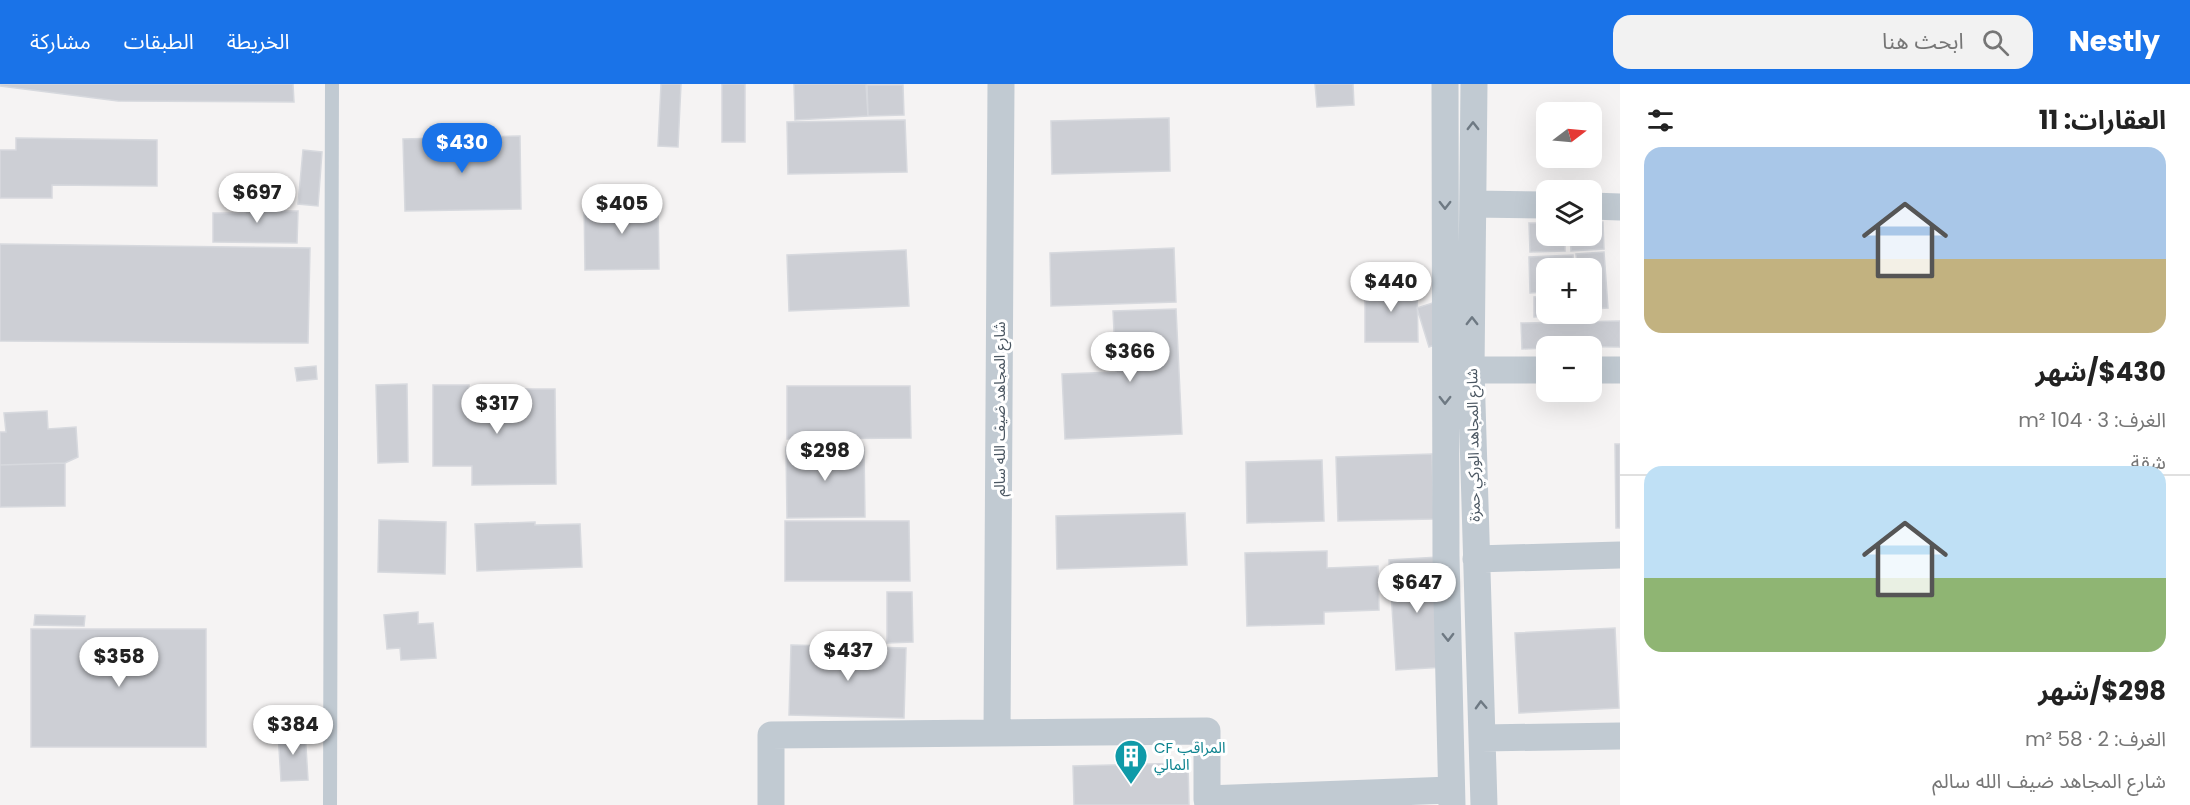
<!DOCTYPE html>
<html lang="ar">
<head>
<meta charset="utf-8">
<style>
  :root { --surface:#fff; --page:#f2f2f2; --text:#222; --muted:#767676; --line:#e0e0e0; --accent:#1a73e8 }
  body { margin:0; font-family:Poppins,"Noto Sans Arabic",sans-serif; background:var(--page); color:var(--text); direction:rtl; height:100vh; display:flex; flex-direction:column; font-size:22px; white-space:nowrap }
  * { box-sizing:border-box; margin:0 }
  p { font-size:20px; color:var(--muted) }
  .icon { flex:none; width:33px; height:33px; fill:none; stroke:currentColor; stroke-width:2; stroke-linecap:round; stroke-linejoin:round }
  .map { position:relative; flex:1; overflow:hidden; direction:ltr }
  .details { display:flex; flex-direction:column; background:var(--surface); width:570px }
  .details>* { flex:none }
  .needle { width:39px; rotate:74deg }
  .buttons { position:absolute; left:1536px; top:18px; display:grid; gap:12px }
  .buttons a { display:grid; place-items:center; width:66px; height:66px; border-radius:12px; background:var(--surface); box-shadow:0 6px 24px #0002; font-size:30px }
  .price { position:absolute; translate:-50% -51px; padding:0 14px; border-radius:21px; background:#fff; color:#222; font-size:20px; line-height:39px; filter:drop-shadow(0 2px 3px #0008) }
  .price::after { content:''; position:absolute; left:50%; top:36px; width:18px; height:14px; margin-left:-9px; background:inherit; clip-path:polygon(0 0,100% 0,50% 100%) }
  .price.on { background:var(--accent); color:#fff }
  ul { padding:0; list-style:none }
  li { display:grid; align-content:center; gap:12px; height:318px; padding:0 24px }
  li+li { border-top:2px solid var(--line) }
  li span { display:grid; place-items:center; height:186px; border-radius:18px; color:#555 }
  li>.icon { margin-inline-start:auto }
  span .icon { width:108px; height:108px; fill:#fffc; stroke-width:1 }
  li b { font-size:26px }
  h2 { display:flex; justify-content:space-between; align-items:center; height:72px; padding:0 24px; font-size:26px }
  header { display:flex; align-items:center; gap:36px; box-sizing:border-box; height:84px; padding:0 30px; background:var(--accent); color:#fff }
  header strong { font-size:28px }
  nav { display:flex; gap:33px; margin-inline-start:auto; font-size:21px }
  .search { width:420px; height:54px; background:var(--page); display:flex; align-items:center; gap:15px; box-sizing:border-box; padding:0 21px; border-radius:18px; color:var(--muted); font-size:22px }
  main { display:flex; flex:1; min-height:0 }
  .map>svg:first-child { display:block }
  .building { fill:#cdcfd5; stroke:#d7d9de; stroke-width:1.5 }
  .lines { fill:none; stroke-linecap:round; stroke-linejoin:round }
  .lane { stroke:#c1cad2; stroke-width:14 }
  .street { stroke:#c1cad2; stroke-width:27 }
  .oneway { stroke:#6e7983 }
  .labels { text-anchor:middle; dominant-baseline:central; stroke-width:6; stroke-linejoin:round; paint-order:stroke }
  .street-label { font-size:15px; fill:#4a5661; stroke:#fff }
  .culture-label { font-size:15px; fill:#0d838f; stroke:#fff; text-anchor:start }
</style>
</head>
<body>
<header>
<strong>Nestly</strong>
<div class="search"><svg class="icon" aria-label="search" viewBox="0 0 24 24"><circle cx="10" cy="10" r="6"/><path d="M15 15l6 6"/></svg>ابحث هنا</div>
<nav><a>الخريطة</a><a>الطبقات</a><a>مشاركة</a></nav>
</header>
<main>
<section class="details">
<h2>العقارات: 11<svg class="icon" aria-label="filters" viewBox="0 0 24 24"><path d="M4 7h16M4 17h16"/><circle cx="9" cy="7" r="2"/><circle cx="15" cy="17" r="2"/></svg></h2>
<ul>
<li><span style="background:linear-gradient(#a9c7e8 60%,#c2b280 0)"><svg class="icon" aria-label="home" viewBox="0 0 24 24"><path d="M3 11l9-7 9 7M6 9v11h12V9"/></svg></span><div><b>$430/شهر</b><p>الغرف: 3 · 104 m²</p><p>شقة</p></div></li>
<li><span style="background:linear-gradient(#bfe0f5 60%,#8fb573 0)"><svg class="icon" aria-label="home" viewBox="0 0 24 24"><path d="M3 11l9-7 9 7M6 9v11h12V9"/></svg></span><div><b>$298/شهر</b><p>الغرف: 2 · 58 m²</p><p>شارع المجاهد ضيف الله سالم</p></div></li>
</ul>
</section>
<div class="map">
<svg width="1620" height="721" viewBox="0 0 1620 721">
  <rect width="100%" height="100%" fill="#f5f3f3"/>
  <!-- building -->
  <path class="building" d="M0,0H293L294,18L118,17L0,2Z
    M661,0H681L678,63L658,62Z
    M722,0H745V58H722Z
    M794,0H866L868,32L795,36Z
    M1315,0H1353L1354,21L1317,23Z
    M867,1H903L904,31L868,32Z
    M1169,34L1170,87L1052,90L1051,37Z
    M905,36L907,88L788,90L787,38Z
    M520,52L521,125L405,127L403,55Z
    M16,54L157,56V102L52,101V114H0V66H16Z
    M303,66L322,68L318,122L298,120Z
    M245,112L274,113V127H298L297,159L213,158V129H245Z
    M658,116L659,185L585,186L584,117Z
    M1603,138L1604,165L1571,167L1570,152H1592V139Z
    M1529,139H1546V152H1565V167L1530,168Z
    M0,160L310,164L308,259L0,257Z
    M1174,164L1176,218L1051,222L1050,169Z
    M906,166L909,222L789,227L787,171Z
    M1604,168L1608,224L1592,225V184H1577L1576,170Z
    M1573,171L1574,184H1546V208L1530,209L1529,173Z
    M1365,199H1417L1418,258H1365Z
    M1546,212V230H1568V231L1534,233V213Z
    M1442,216L1443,258L1429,263L1417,224Z
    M1176,225L1182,350L1065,355L1062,290L1116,288L1113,227Z
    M1620,237V263L1546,262V264L1522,265L1521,239Z
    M316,282L317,295L297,297L295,284Z
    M407,300L408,378L378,379L376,301Z
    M433,301H469V324H486V305H555L556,400L472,401V382H433Z
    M787,302H910L911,354L787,355Z
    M47,327L48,345L76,343L78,373L65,379L0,381V348H6L4,329Z
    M1615,360H1620V444H1616Z
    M786,363H864L865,433L787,434Z
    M1432,370L1434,435L1338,437L1336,373Z
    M1322,376L1324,437L1247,439L1246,378Z
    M65,379V422L0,423V381Z
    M1185,429L1187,481L1057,485L1056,432Z
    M379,436L446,438L445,490L378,488Z
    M785,437H909L910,497H785Z
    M535,438V441L580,440L582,483L477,487L475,440Z
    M1327,467V484L1378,482L1379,526L1324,528V540L1247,542L1245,469Z
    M1438,473L1445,583L1396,586L1389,476Z
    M887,508H912L913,558L887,559Z
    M418,528V540L433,539L436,574L401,576L400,564L387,565L384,531Z
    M35,531L85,532L84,542L34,541Z
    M1615,544L1619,624L1519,629L1515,549Z
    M31,545H206V663H31Z
    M791,561L906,564L904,634L789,631Z
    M305,646L308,696L281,697L278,648Z
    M1188,679L1189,721H1074L1073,682Z"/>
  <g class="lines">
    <!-- lane -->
    <path class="lane" d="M330,721L332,0"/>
    <!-- street -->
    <path class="street" d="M1445,0L1446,472L1452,721
      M1474,0L1471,286L1484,721
      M1473,120L1546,121
      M1592,122L1620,123
      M1471,286H1546
      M1592,286H1620
      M1476,475L1620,471
      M997,649L1001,0
      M1482,654L1620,652
      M771,721V651L1207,647V715
      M1208,721L1207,715L1451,706"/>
  </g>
  <!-- one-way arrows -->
  <defs><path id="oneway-chevron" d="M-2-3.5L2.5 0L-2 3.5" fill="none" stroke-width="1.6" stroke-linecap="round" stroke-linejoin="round" transform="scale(1.5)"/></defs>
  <g class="oneway">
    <use href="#oneway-chevron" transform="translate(1473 42) rotate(-90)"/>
    <use href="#oneway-chevron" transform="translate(1445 121) rotate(90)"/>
    <use href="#oneway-chevron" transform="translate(1472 237) rotate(-90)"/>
    <use href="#oneway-chevron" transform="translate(1445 316) rotate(90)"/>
    <use href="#oneway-chevron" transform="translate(1448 553) rotate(89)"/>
    <use href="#oneway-chevron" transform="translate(1481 621) rotate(-92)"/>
  </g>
  <!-- icons -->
  <defs>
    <symbol id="building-pin" viewBox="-11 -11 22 30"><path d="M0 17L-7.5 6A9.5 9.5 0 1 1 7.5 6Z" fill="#0f9aa8" stroke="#fff"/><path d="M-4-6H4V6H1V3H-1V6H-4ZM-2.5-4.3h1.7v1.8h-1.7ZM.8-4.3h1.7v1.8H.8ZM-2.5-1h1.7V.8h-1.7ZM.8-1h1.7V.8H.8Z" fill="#fff"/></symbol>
  </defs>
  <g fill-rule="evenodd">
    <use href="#building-pin" x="1112" y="653" width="38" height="52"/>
  </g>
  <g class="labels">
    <!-- street labels -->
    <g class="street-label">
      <text transform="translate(999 325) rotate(-90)">شارع المجاهد ضيف الله سالم</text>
      <text transform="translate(1473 361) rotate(-91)">شارع المجاهد الوركي حمزة</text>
    </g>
    <!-- culture labels -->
    <g class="culture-label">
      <text x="1154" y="663">CF المراقب<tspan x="1154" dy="17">المالي</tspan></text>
    </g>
  </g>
</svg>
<div class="buttons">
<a><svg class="needle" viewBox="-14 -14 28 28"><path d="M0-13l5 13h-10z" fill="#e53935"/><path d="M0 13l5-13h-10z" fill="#767676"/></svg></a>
<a><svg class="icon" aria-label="layers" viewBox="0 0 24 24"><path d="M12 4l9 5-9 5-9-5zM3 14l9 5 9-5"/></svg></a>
<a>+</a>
<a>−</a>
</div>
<b class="price on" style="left:462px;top:90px">$430</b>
<b class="price" style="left:257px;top:140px">$697</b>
<b class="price" style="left:622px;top:151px">$405</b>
<b class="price" style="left:1391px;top:229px">$440</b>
<b class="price" style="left:1130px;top:299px">$366</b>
<b class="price" style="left:497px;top:351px">$317</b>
<b class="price" style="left:825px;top:398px">$298</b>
<b class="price" style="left:1417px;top:530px">$647</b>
<b class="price" style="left:848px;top:598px">$437</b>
<b class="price" style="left:119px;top:604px">$358</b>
<b class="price" style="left:293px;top:672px">$384</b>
</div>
</main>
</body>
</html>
